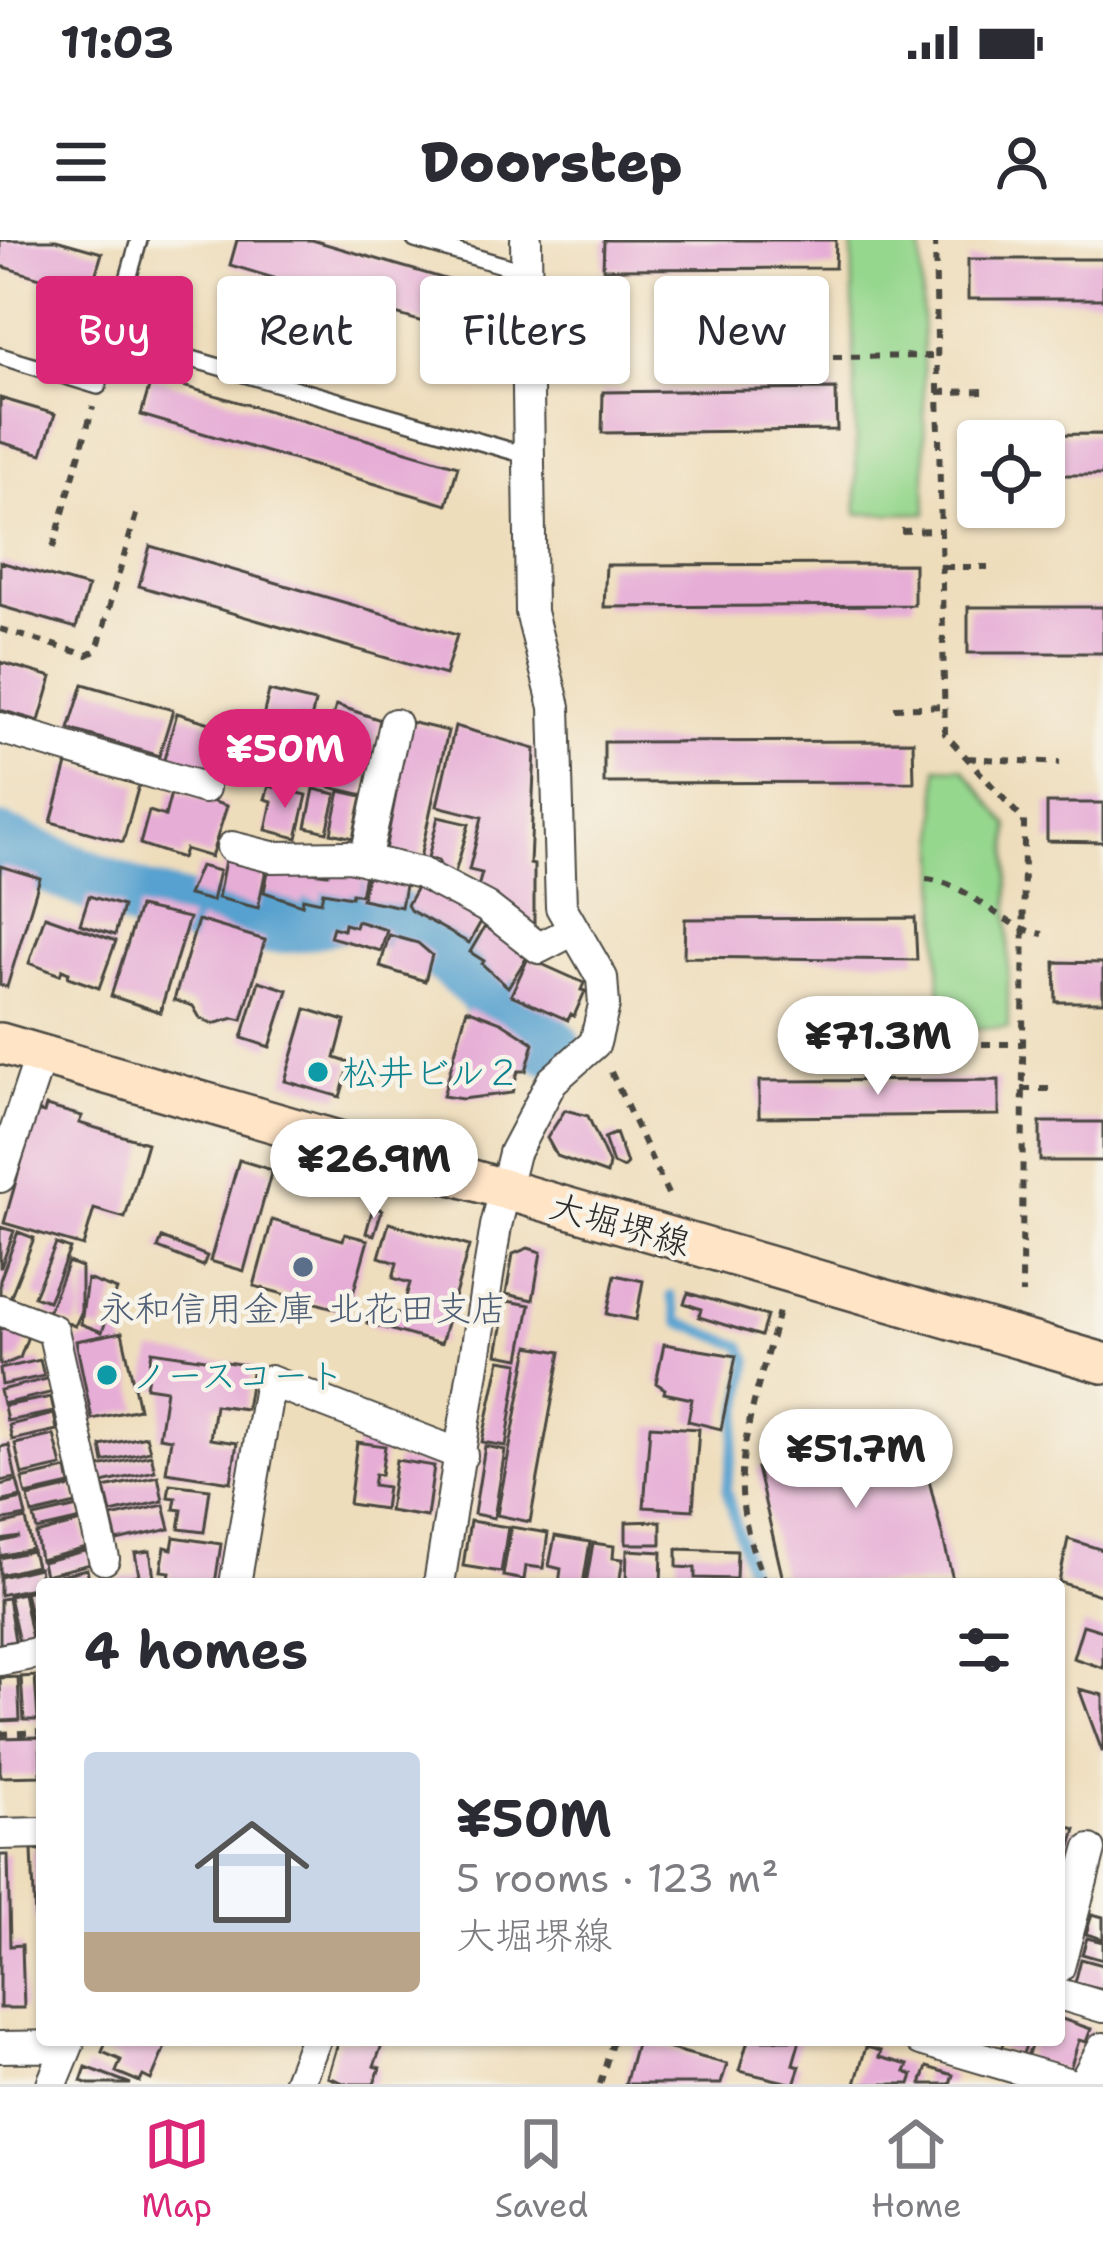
<!DOCTYPE html>
<html lang="en">
<head>
<meta charset="utf-8">
<style>
  :root { --surface:#fff; --page:#f2f2f3; --text:#2b2b33; --muted:#7c7c81; --line:#e1e1e2; --accent:#db2777 }
  body { margin:0; font-family:"Shantell Sans","Klee One",sans-serif; background:var(--page); color:var(--text); height:100vh; display:flex; flex-direction:column; font-size:45px; white-space:nowrap }
  * { box-sizing:border-box; margin:0 }
  p { font-size:39px; color:var(--muted) }
  .icon { flex:none; width:66px; height:66px; fill:none; stroke:currentColor; stroke-width:2; stroke-linecap:round; stroke-linejoin:round }
  .map { position:relative; flex:1; overflow:hidden }
  .side { position:absolute; left:36px; top:1338px; width:1029px; height:468px; display:flex; flex-direction:column; background:var(--surface); border-radius:12px; box-shadow:0 3px 9px #0004 }
  .side>* { flex:none }
  .hud { position:absolute; left:36px; top:36px; width:1032px; height:108px; display:flex; gap:24px }
  .buttons { position:absolute; left:957px; top:180px; display:grid; gap:24px }
  .buttons a { display:grid; place-items:center; width:108px; height:108px; border-radius:12px; background:var(--surface); box-shadow:0 3px 9px #0004; font-size:60px }
  .price { position:absolute; translate:-50% -102px; padding:0 27px; border-radius:42px; background:#fff; color:#222; font-size:39px; line-height:78px; filter:drop-shadow(0 3px 6px #0008) }
  .price::after { content:''; position:absolute; left:50%; top:72px; width:36px; height:27px; margin-left:-18px; background:inherit; clip-path:polygon(0 0,100% 0,50% 100%) }
  .price.selected { background:var(--accent); color:#fff }
  ul { padding:0; list-style:none }
  li { display:flex; align-items:center; gap:36px; height:300px; padding:0 48px }
  li span { display:grid; place-items:center; flex:none; width:336px; height:240px; border-radius:12px; color:#555 }
  li>.icon { margin-inline-start:auto }
  span .icon { width:144px; height:144px; fill:#fffc; stroke-width:1 }
  li b { font-size:51px }
  h2 { display:flex; justify-content:space-between; align-items:center; height:144px; padding:0 48px; font-size:51px }
  .chip { padding:0 42px; border-radius:12px; background:var(--surface); box-shadow:0 3px 9px #0004; font-size:42px; line-height:108px }
  .chip.selected { background:var(--accent); color:#fff }
  .status { display:flex; justify-content:space-between; align-items:center; height:84px; padding:0 60px; background:var(--surface); direction:ltr }
  .status svg { height:33px; fill:currentColor }
  header { display:flex; justify-content:space-between; align-items:center; height:156px; padding:0 48px; background:var(--surface); font-size:54px; font-weight:800 }
  .dock { display:flex; justify-content:space-around; align-items:center; height:168px; border-top:3px solid var(--line); background:var(--surface); font-size:33px; color:var(--muted) }
  .dock a { display:grid; justify-items:center; gap:6px }
  .dock .selected { color:var(--accent) }
  .map>svg:first-child { display:block }
  .green { fill:#96d78e; stroke:#60815c; stroke-width:3 }
  .lines { fill:none; stroke-linecap:round; stroke-linejoin:round }
  .stream { stroke:#57a1cf; stroke-width:10 }
  .river { stroke:#57a1cf; stroke-width:60 }
  .building { fill:#e6add6 }
  .service-casing { stroke:#484641; stroke-width:20 }
  .minor-casing { stroke:#484641; stroke-width:34 }
  .secondary-casing { stroke:#484641; stroke-width:44 }
  .path { stroke:#484641; stroke-width:6; stroke-dasharray:9 9; stroke-linecap:butt }
  .service { stroke:#fff; stroke-width:15 }
  .minor { stroke:#fff; stroke-width:30 }
  .secondary { stroke:#ffe4c6; stroke-width:39 }
  .culture-dot { fill:#0f9aa8; stroke:#f7f3e8; stroke-width:4.5 }
  .service-dot { fill:#5c6f8a; stroke:#f7f3e8; stroke-width:4.5 }
  .labels { text-anchor:middle; dominant-baseline:central; stroke-width:9; stroke-linejoin:round; paint-order:stroke }
  .culture-label { font-size:36px; fill:#0d838f; stroke:#f7f3e8; text-anchor:start }
  .street-label { font-size:36px; fill:#2b2b2b; stroke:#f7f3e8 }
  .service-label { font-size:36px; fill:#4e5e75; stroke:#f7f3e8 }
</style>
</head>
<body>
<div class="status"><b>11:03</b><svg viewBox="0 0 49 12"><path d="M0 12V9h3v3zM5 12V6h3v6zM10 12V3h3v9zM15 12V0h3v12zM26 1h20v11H26zM47 4h2v5h-2z"/></svg></div>
<header><svg class="icon" aria-label="menu" viewBox="0 0 24 24"><path d="M4 6h16M4 12h16M4 18h16"/></svg>Doorstep<svg class="icon" aria-label="person" viewBox="0 0 24 24"><circle cx="12" cy="8" r="4"/><path d="M4 21q1-7 8-7t8 7"/></svg></header>
<div class="map">
<svg width="1103" height="1844" viewBox="0 0 1103 1844">
  <rect width="100%" height="100%" fill="#f7f3e8"/>
  <filter id="ink" filterUnits="userSpaceOnUse"><feTurbulence type="fractalNoise" baseFrequency=".00833" numOctaves="2"/><feDisplacementMap in="SourceGraphic" scale="24" xChannelSelector="R" yChannelSelector="G"/><feConvolveMatrix kernelMatrix="1 2 1 2 8 2 1 2 1" color-interpolation-filters="sRGB"/></filter>
  <filter id="wash" filterUnits="userSpaceOnUse"><feTurbulence type="fractalNoise" baseFrequency=".004" numOctaves="4" result="noise"/><feDisplacementMap in="SourceGraphic" scale="48" xChannelSelector="R" yChannelSelector="G"/><feGaussianBlur stdDeviation="2.7" result="paint"/><feColorMatrix in="noise" values="0 0 0 0 0 0 0 0 0 0 0 0 0 0 0 0 0 1.4 0 .05"/><feComposite in="paint" operator="in"/></filter>
  <g filter="url(#wash)">
    <rect width="100%" height="100%" fill="#edb"/>
    <!-- green -->
    <path class="green" d="M852,0H921L926,273L857,274Z
      M937,527L963,528L1009,586L1008,788H940Z"/>
    <g class="lines">
      <!-- stream -->
      <path class="stream" d="M671,1056L679,1082L742,1106L749,1121L726,1249L753,1344"/>
      <!-- river -->
      <path class="river" d="M0,604L142,662L232,685L293,683L354,670L397,681L436,705L483,746L505,776L551,806"/>
    </g>
    <g id="blocks">
      <!-- building -->
      <path class="building" d="M0,0H56L102,13L90,53L0,26Z
        M237,0H312L459,43L446,89L230,25Z
        M604,0H836L835,28L603,29Z
        M968,19H1103V59H968Z
        M152,137L458,226L447,265L141,175Z
        M836,149L837,190L602,193L603,152Z
        M0,158L55,174L42,214L0,202Z
        M1103,194V235H1044V201H978V235H971L970,195Z
        M150,306L457,395L445,435L139,346Z
        M0,322L88,347L76,388L0,366Z
        M914,324V365L604,367L606,325Z
        M968,367H1103V413H968Z
        M0,422L52,437L39,481L0,470Z
        M83,444L173,470L159,516L69,489Z
        M269,451L315,462L298,536L251,529Z
        M336,465L381,480L364,555L316,544Z
        M177,473L250,495L236,544L163,523Z
        M410,482L448,491L420,618L385,610Z
        M455,486L535,509L530,624L534,625V685L525,683L500,659L478,647L482,633L469,630L482,577L437,566Z
        M913,501L914,542L604,543V502Z
        M67,524L139,545L123,602L51,582Z
        M269,546L307,555L297,598L266,590L272,561L265,559Z
        M172,549L227,566L211,617L185,609L182,618L140,604L149,571L165,576Z
        M314,549L336,554L327,592L306,587Z
        M340,551L362,556L353,598L331,593Z
        M1047,563H1103V602L1047,601Z
        M438,577L469,584L455,633L442,630L438,620L428,618Z
        M225,620L266,629L258,668L218,658Z
        M0,626L40,638L7,747L0,745Z
        M200,626L219,631L212,661L188,655Z
        M269,627L328,634L329,627L365,635L361,655L352,653L351,657L323,652L321,662L303,658L302,665L264,652Z
        M368,632L406,640L401,667L362,659Z
        M420,642L483,678L469,703L410,670L407,665Z
        M89,656L123,666L115,695L80,684Z
        M139,667L189,678L160,772L111,756Z
        M45,676L116,701L99,748L68,737L69,733L62,730L60,735L29,723Z
        M915,678L917,720L684,717L685,679Z
        M198,680L265,700L242,780L234,778L213,784L200,778L193,766L174,760Z
        M357,681L387,690L381,711L330,697L333,687L343,690L344,684L355,687Z
        M487,683L527,717L508,747L482,724L484,721L470,712Z
        M389,695L418,703L432,715L425,741L380,727Z
        M528,718L584,743L581,750L585,751L574,776L571,774L568,780L511,755Z
        M1055,722L1103,723V762H1056Z
        M259,741L288,750L270,807L242,798Z
        M306,769L345,781L335,818L350,823L340,857L285,841Z
        M467,769L501,782L534,803L526,831H518L512,853L462,859L443,856Z
        M999,840V875L759,877V841Z
        M46,866L82,876L79,883L147,903L125,978L94,969L83,1006L4,983L36,871L44,873Z
        M565,870L588,876L609,924L607,934L557,916L547,898Z
        M1040,882H1103V921H1040Z
        M616,893L627,924L623,928L613,924L604,898Z
        M239,920L272,930L244,1031L210,1021Z
        M373,967L382,970L374,995L366,993Z
        M272,980L343,1000L345,994L368,1000L348,1072L254,1046Z
        M389,983L469,1006L441,1104L367,1083L372,1066L401,1074L410,1043L393,1038L397,1023L379,1017Z
        M0,987L14,991L1,1027H0Z
        M18,992L34,998L10,1058L0,1054V1040Z
        M162,998L207,1016L203,1026L158,1008Z
        M56,1004L70,1009L48,1061L34,1056Z
        M528,1008L541,1012L533,1060L506,1054L513,1014Z
        M68,1022L81,1027V1073L75,1086L47,1075Z
        M615,1035L643,1041L636,1080L607,1074Z
        M87,1039L117,1050L102,1092L81,1084Z
        M688,1053L767,1076L761,1096L699,1077L701,1069L684,1063Z
        M507,1061L530,1065L520,1118L497,1114Z
        M0,1087L28,1096L20,1118L3,1125L0,1124Z
        M122,1092L139,1169L92,1179L76,1101Z
        M664,1104L736,1116L721,1189L688,1181L692,1159L664,1153L665,1149L656,1143Z
        M529,1106L561,1112L530,1282L497,1275Z
        M152,1111L253,1126L246,1169L215,1165L210,1199L237,1203L231,1242L166,1232L171,1199L159,1197L166,1150L146,1147Z
        M40,1120L44,1136L2,1145L0,1129Z
        M500,1120L519,1123L506,1206L482,1202Z
        M51,1138L54,1152L3,1164L0,1150Z
        M51,1157L54,1172L7,1181L4,1166Z
        M54,1174L57,1190L12,1200L9,1185Z
        M869,1178L874,1201L917,1190L954,1344H784L757,1228L810,1216L805,1193Z
        M650,1186L699,1189L693,1270L644,1267Z
        M54,1195L62,1226L22,1235L15,1204Z
        M146,1196L150,1211L104,1222L101,1206Z
        M357,1202L385,1206L381,1235L375,1234L373,1245L387,1247L384,1269L349,1264Z
        M9,1205L16,1238L0,1241V1207Z
        M485,1206L505,1210L494,1278L474,1274Z
        M151,1215L155,1231L103,1243L99,1227Z
        M396,1220L434,1226L427,1277L389,1271Z
        M67,1229L70,1245L26,1255L22,1239Z
        M158,1236L163,1261L111,1273L105,1248Z
        M17,1241L21,1257L0,1262V1245Z
        M170,1244L210,1249L204,1292L179,1289L182,1270L174,1269L176,1258L168,1257Z
        M72,1247L76,1264L32,1274L28,1257Z
        M22,1259L26,1276L0,1281V1264Z
        M164,1265L170,1289L117,1301L111,1277Z
        M78,1267L81,1280L37,1290L34,1277Z
        M26,1279L32,1309L0,1316V1302L20,1297L0,1300V1285Z
        M470,1281L508,1287L501,1332L463,1326Z
        M661,1281V1304H626V1282Z
        M81,1282L87,1308L40,1320L36,1294Z
        M511,1287L548,1293L543,1328L526,1326L524,1340L503,1336Z
        M555,1296L590,1302L583,1344H559L561,1329L549,1326Z
        M174,1297L221,1304L215,1344H168L170,1332L161,1331L165,1307L172,1309Z
        M1068,1299L1103,1310V1356L1059,1342Z
        M593,1303L614,1306L613,1318L623,1319L619,1344H586Z
        M677,1309L737,1311L736,1339L695,1338V1328L677,1327Z
        M88,1310L91,1324L45,1335L42,1322Z
        M627,1310L662,1312L661,1344H626Z
        M32,1311L36,1326L0,1335V1318Z
        M150,1311L155,1344H121L120,1338L139,1335L135,1313Z
        M39,1328L42,1346L0,1355V1337Z
        M87,1329L90,1344H62L60,1335Z
        M38,1349L42,1395L35,1396L25,1352Z
        M23,1353L33,1405L20,1407L9,1356Z
        M8,1358L15,1401L0,1404V1359Z
        M1083,1385L1103,1391V1428L1073,1418Z
        M35,1436L38,1480H24L21,1437Z
        M18,1437L20,1480L1,1481L0,1438Z
        M1079,1449L1103,1455V1511H1102Z
        M40,1497L41,1536L0,1537V1498Z
        M1059,1584L1076,1589L1069,1613L1059,1610Z
        M32,1610H42V1680H35Z
        M0,1615H8L10,1706L22,1705L24,1768H0Z
        M1092,1674L1103,1677V1699L1086,1694Z
        M1087,1698L1103,1702V1720L1082,1714Z
        M1081,1719L1103,1725V1750L1075,1743Z
        M1059,1778L1091,1789L1086,1802L1079,1800L1069,1832L1026,1819L1033,1800H1059Z
        M107,1800H168L151,1840L143,1836L140,1842L116,1832L121,1820L102,1812Z
        M339,1800H384L374,1826L380,1828L374,1844H346L328,1837Z
        M637,1800L727,1824L721,1844H625Z
        M748,1800H800L793,1824L800,1826L794,1844L739,1831Z
        M1004,1800H1028L1022,1816L1001,1809Z
        M866,1807L881,1811L879,1817L908,1825L905,1832L913,1835L910,1844H855Z
        M86,1827L131,1844H89L81,1841Z
        M927,1827L953,1835L950,1844H921Z"/>
    </g>
  </g>
  <g filter="url(#ink)">
    <use href="#blocks" fill-opacity="0" stroke="#484641" stroke-width="3"/>
    <g class="lines">
      <defs>
        <path id="service" d="M415,0L527,32
          M112,96L529,216
          M0,116L98,146L139,0"/>
        <path id="minor" d="M0,488L204,548
          M232,607L272,617L349,616L421,633L486,667L539,708L574,690
          M365,620L395,484
          M0,937L41,814
          M0,1070L53,1090L104,1319
          M235,1344L270,1141L462,1215
          M439,1344L496,986L514,913L552,841L595,803L604,765L602,738L561,667L555,467L531,372L526,0
          M0,1420L42,1412
          M0,1594L42,1593
          M1059,1727L1090,1610
          M1059,1754L1103,1767
          M921,1800L1070,1844
          M0,1807L67,1806
          M52,1844L70,1800
          M298,1844L315,1800
          M1083,1844L1103,1808"/>
        <path id="secondary" d="M0,803L1103,1123"/>
      </defs>
      <!-- service casing -->
      <use href="#service" class="service-casing"/>
      <!-- minor casing -->
      <use href="#minor" class="minor-casing"/>
      <!-- secondary casing -->
      <use href="#secondary" class="secondary-casing"/>
      <!-- path -->
      <path class="path" d="M935,0L945,494L1024,581L1022,1054
        M833,117L937,116
        M938,152L987,151
        M901,291L939,290
        M53,308L93,167
        M944,327H988
        M0,389L87,415L97,410L137,271
        M894,468L945,466
        M967,518L1060,523
        M926,639C971,643 998,687 1043,694
        M964,804H1023
        M611,832L668,954
        M1022,849H1057
        M765,1344C754,1315 743,1284 742,1252C739,1196 766,1123 780,1067
        M0,1494L42,1492
        M600,1844L613,1800"/>
      <!-- service -->
      <use href="#service" class="service"/>
      <!-- minor -->
      <use href="#minor" class="minor"/>
      <!-- secondary -->
      <use href="#secondary" class="secondary"/>
    </g>
  </g>
  <!-- markers -->
  <g class="culture-dot">
    <circle cx="318" cy="832" r="12"/>
    <circle cx="107" cy="1135" r="12"/>
  </g>
  <circle class="service-dot" cx="303" cy="1027" r="12"/>
  <g class="labels">
    <!-- culture labels -->
    <g class="culture-label">
      <text x="342" y="832">松井ビル２</text>
      <text x="131" y="1135">ノースコート</text>
    </g>
    <!-- street labels -->
    <g class="street-label">
      <text transform="translate(620 984) rotate(16)">大堀堺線</text>
    </g>
    <!-- service labels -->
    <g class="service-label">
      <text x="303" y="1068">永和信用金庫 北花田支店</text>
    </g>
  </g>
</svg>
<div class="buttons">
<a><svg class="icon" aria-label="locate" viewBox="0 0 24 24"><circle cx="12" cy="12" r="6"/><path d="M12 2v4M12 18v4M2 12h4M18 12h4"/></svg></a>
</div>
<b class="price selected" style="left:285px;top:571px">¥50M</b>
<b class="price" style="left:878px;top:858px">¥71.3M</b>
<b class="price" style="left:374px;top:981px">¥26.9M</b>
<b class="price" style="left:856px;top:1271px">¥51.7M</b>
<div class="hud">
<a class="chip selected">Buy</a>
<a class="chip">Rent</a>
<a class="chip">Filters</a>
<a class="chip">New</a>
</div>
<section class="side">
<h2>4 homes<svg class="icon" aria-label="filters" viewBox="0 0 24 24"><path d="M4 7h16M4 17h16"/><circle cx="9" cy="7" r="2"/><circle cx="15" cy="17" r="2"/></svg></h2>
<ul>
<li><span style="background:linear-gradient(#c9d6e8 75%,#b9a48a 0)"><svg class="icon" aria-label="home" viewBox="0 0 24 24"><path d="M3 11l9-7 9 7M6 9v11h12V9"/></svg></span><div><b>¥50M</b><p>5 rooms · 123 m²</p><p>大堀堺線</p></div></li>
</ul>
</section>
</div>
<nav class="dock">
<a class="selected"><svg class="icon" aria-label="map" viewBox="0 0 24 24"><path d="M3 6l6-2 6 2 6-2v14l-6 2-6-2-6 2zM9 4v14M15 6v14"/></svg>Map</a>
<a><svg class="icon" aria-label="saved" viewBox="0 0 24 24"><path d="M7 4h10v16l-5-4-5 4z"/></svg>Saved</a>
<a><svg class="icon" aria-label="home" viewBox="0 0 24 24"><path d="M3 11l9-7 9 7M6 9v11h12V9"/></svg>Home</a>
</nav>
</body>
</html>
